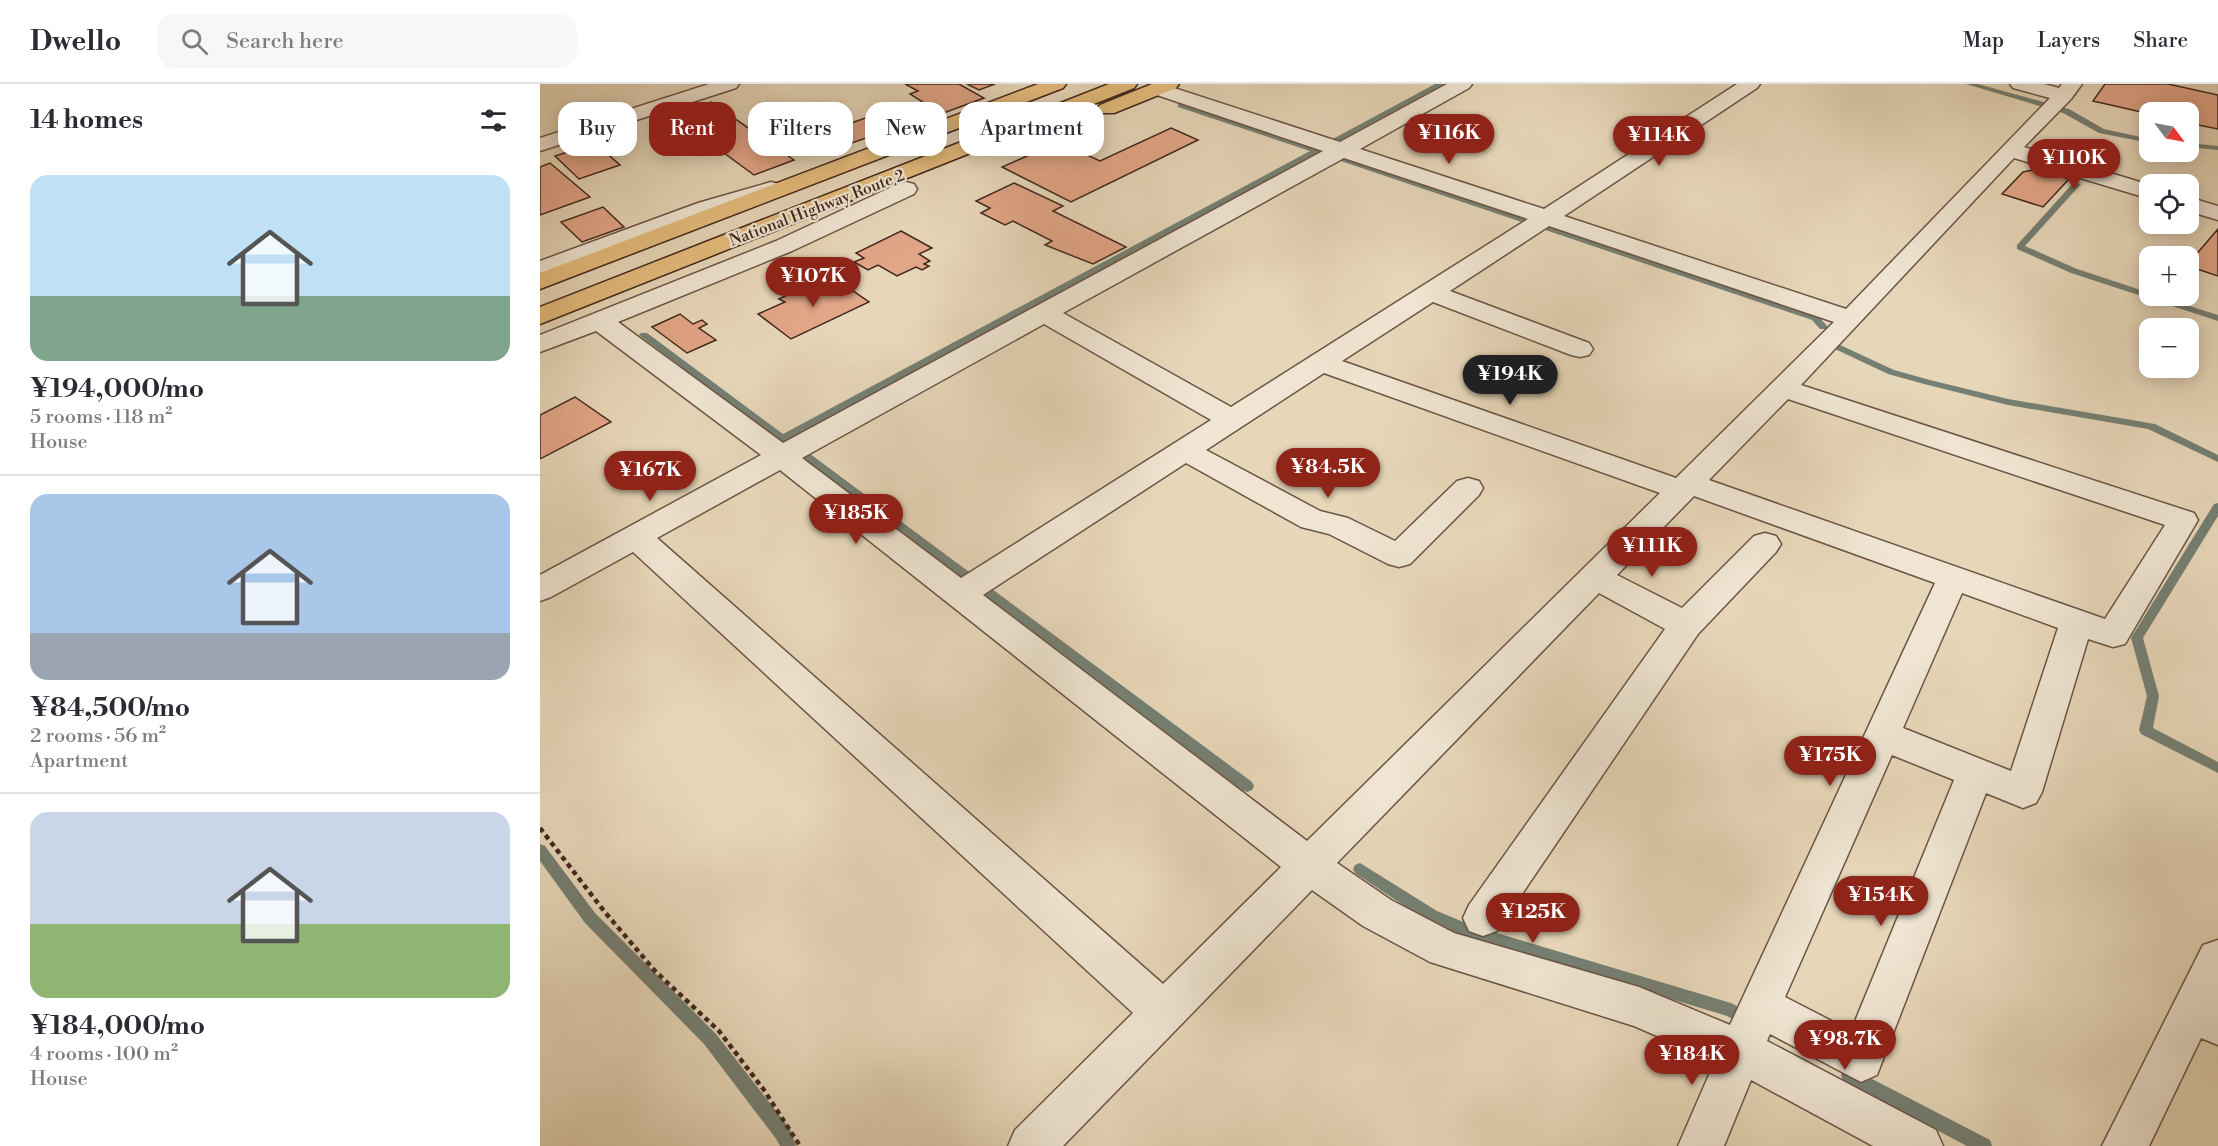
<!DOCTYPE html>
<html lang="en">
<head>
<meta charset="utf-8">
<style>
  :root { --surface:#fff; --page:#f7f7f7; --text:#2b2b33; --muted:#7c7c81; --line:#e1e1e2; --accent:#8f2418 }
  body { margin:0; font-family:"Libre Bodoni",serif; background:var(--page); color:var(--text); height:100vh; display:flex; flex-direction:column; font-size:22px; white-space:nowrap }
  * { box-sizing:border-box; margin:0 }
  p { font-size:20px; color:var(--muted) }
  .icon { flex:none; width:33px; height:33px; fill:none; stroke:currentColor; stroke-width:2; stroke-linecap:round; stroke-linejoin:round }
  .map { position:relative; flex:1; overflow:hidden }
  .drawer { display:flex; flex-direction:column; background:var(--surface); width:540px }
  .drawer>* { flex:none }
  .banner { position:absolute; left:18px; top:18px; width:570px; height:54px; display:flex; gap:12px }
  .needle { width:39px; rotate:122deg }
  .buttons { position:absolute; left:1599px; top:18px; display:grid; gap:12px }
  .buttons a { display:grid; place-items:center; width:60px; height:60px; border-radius:12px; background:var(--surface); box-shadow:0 3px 15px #0003; font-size:30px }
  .price { position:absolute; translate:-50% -51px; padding:0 14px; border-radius:21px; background:var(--accent); color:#fff; font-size:20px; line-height:39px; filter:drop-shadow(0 2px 3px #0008) }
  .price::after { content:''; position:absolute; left:50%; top:36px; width:18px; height:14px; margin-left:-9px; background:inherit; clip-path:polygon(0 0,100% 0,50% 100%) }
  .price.on { background:#222; color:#fff }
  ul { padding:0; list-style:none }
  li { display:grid; align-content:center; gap:12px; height:318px; padding:0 30px }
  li+li { border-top:2px solid var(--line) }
  li span { display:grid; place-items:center; height:186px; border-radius:18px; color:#555 }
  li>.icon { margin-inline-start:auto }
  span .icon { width:108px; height:108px; fill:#fffc; stroke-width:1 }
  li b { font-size:26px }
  h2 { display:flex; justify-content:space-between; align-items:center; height:72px; padding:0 30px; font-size:26px }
  .pill { padding:0 21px; border-radius:18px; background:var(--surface); box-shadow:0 3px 15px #0003; font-size:21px; line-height:54px }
  .pill.on { background:var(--accent); color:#fff }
  header { display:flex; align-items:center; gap:36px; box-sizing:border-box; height:84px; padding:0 30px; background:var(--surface); border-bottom:2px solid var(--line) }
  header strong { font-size:28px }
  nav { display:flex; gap:33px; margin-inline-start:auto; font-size:21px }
  .search { width:420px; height:54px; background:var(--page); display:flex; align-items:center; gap:15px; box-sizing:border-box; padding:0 21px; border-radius:18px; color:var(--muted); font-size:22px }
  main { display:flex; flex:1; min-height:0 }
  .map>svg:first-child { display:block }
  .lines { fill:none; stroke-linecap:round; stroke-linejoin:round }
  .stream { fill:#758074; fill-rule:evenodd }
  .building { fill:#e2a688; stroke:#42281e; stroke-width:1.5 }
  .minor-casing { stroke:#6b5445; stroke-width:3 }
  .highway-casing { stroke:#42281e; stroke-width:3 }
  .path { stroke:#42281e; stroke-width:4.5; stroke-dasharray:5 4; stroke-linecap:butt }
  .minor { fill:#efe5d2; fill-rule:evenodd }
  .highway { fill:#e4bc7c; fill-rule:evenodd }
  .labels { text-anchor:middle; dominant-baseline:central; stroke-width:4.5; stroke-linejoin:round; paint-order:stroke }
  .far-street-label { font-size:16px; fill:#42281e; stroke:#efe5d2 }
</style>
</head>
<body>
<header>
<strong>Dwello</strong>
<div class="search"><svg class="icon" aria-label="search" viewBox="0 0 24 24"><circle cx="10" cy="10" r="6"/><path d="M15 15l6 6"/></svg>Search here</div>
<nav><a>Map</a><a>Layers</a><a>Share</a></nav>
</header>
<main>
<section class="drawer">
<h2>14 homes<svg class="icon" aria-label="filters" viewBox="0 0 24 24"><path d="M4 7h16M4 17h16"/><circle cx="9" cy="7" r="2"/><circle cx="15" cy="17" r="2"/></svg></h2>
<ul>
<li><span style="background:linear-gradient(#bfe0f5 65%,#7fa58c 0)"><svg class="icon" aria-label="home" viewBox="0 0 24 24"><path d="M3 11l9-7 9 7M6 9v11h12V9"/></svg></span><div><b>¥194,000/mo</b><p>5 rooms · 118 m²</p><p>House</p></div></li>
<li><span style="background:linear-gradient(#a9c7e8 75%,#9aa5b1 0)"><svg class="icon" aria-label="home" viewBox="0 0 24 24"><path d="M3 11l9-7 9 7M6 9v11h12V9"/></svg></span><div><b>¥84,500/mo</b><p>2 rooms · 56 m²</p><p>Apartment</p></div></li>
<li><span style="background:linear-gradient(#c9d6e8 60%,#8fb573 0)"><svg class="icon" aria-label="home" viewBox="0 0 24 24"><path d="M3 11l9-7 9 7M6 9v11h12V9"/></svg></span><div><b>¥184,000/mo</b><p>4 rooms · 100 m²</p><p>House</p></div></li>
</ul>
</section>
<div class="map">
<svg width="1678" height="1062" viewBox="0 0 1678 1062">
  <rect width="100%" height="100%" fill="#e7d7b9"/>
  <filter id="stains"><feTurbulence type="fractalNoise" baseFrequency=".00333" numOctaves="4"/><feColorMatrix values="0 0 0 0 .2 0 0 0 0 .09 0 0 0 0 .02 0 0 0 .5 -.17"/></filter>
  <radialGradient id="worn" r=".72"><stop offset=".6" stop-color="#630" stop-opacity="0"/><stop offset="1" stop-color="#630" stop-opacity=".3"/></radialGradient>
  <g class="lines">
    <!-- stream -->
    <path class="stream" d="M895,0H904L783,66L1278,232L1288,243L1286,245H1280L1272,236L777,69L250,355L712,698L714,702L712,706L707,708L702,706L99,251L101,249H107L243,350L770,67L638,23V19H644L776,64Z
      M1426,0H1438L1529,25L1564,45L1610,55V59L1559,49L1523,29Z
      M1648,59L1678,62V66L1648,63Z
      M1534,98L1541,100L1485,162L1537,185L1610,209V212H1618L1678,231V237L1531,189L1477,165V161Z
      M1298,260L1354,286L1390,296L1468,315L1615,340L1678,371V378L1608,345L1468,321L1384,300L1348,290L1295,265L1293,263Z
      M1678,419V432L1603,554L1619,612L1613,644L1678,678V689L1601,650L1599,646L1607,612L1591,554L1674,420Z
      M0,760L5,762L55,829L176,950L250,1045L256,1062H240L237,1056L164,960L45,839L0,777Z
      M820,779L897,827L933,842L1191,919L1216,932L1218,937L1216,942L1210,944L1187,932L927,853L887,837L815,789L813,785L815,781Z
      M1309,983L1450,1056L1452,1062H1427L1303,997L1301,991L1303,985Z"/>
  </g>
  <!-- building -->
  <path class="building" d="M365,0H419L444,14L401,30L370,10L378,7Z
    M427,0H455L439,6Z
    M1565,0H1628L1678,11V45L1648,39V28L1610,30L1553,17Z
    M171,18L254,76L214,91L132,31Z
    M328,33L354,49L331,58L326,54L306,61L286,48Z
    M631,44L658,56L531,118L462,83L519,58L560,77Z
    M55,59L80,81L39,95L15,72Z
    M10,79L50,113L0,131V83Z
    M1497,85L1529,95L1503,123L1462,110L1483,88Z
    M474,99L523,122L513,127L586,163L553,180L505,161L512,157L473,137L465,141L441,129L450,124L436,117Z
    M63,123L84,143L42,158L21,138Z
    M1678,145V192L1648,182V180Z
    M361,147L392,164L379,170L390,177L384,180L389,182L382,186L376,183L357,192L338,181L328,186L314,178L324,174L316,169Z
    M296,195L329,218L251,255L218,230L245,218L239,215L255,207L261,211Z
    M140,230L153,240L162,236L167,240L159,244L176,256L147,269L112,243Z
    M35,313L71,338L0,375V331Z"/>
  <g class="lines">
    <defs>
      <path id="minor" d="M169,0H199L196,4L0,67V54Z
        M614,0L625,1L800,58L907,0H932L929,4L820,65L1004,125L1197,0H1220L1217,4L1024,132L1306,225L1510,14L1473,4L1470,0H1504L1519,4L1522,0H1542L1531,15L1484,63L1610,101V115L1474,74L1261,301L1654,429L1658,436L1585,560L1573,563L1548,555L1502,708L1496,719L1483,724L1446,709L1337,991L1321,998L1230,950L1227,957L1396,1046L1403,1062H1333L1211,996L1184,1062H1138L1175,977L1094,942L890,878L823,842L772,806L523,1062H468L475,1046L593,929L93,468L11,513L0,517V491L221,371L56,247L0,268V251L236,157L358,100L366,98L374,100L377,105L374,110L252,167L78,238L243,359L783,67L611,9L608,5ZM804,74L988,135L691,323L523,229ZM1009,142L1294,238L1136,394L802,277L893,218L1031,271L1040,273L1049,271L1053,265L1049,259L910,207ZM504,240L671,336L421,494L262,374ZM784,289L1120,409L767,757L443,511L646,379L761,443L789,450L848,480L859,483L870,480L939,411L943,404L939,397L928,394L917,397L855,457L808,434L780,427L666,366ZM1248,315L1625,441L1565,535L1169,396ZM240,386L741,783L623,900L117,454ZM1154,412L1395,499L1190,941L1099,903L914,849L851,816L797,779L1059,509L1125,545L929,821L923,834L929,847L943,852L957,847L1158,550L1236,468L1241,460L1236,452L1225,449L1214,452L1142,524L1077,491ZM1422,509L1518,544L1471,687L1363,644ZM1352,671L1414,696L1311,947L1245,913Z
        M231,98L239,100L242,105L239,110L174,129L0,192V177L158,119Z
        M1648,113L1678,122V136L1648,127Z
        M1678,856V961L1661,954L1609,1062H1562L1663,861Z"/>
      <path id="highway" d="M498,0H526L523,4L0,205V189Z
        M569,0H597L594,4L0,240V223Z
        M612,0H639L636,4L574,29H560L557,25L560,21Z"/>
    </defs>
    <!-- minor casing -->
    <use href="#minor" class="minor-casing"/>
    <!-- highway casing -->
    <use href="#highway" class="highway-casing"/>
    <!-- path -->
    <path class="path" d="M0,744L64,827L115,887L179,947L224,1006L260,1062"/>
    <!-- minor -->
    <use href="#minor" class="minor"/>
    <!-- highway -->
    <use href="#highway" class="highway"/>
  </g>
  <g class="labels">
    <!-- far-street labels -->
    <g class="far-street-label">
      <text transform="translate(277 124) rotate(-21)">National Highway Route 2</text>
    </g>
  </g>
  <rect width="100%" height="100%" filter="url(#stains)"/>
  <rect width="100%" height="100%" fill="url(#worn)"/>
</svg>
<div class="buttons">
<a><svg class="needle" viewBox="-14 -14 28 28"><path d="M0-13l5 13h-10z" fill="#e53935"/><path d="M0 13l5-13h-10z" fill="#7c7c81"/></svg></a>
<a><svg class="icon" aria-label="locate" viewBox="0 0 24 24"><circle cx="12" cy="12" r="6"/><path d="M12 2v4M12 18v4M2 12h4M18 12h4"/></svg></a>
<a>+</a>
<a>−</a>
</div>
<b class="price" style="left:909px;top:81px">¥116K</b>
<b class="price" style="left:1119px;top:83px">¥114K</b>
<b class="price" style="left:1534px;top:106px">¥110K</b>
<b class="price" style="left:273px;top:224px">¥107K</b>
<b class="price on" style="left:970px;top:322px">¥194K</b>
<b class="price" style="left:788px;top:415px">¥84.5K</b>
<b class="price" style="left:110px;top:418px">¥167K</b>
<b class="price" style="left:316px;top:461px">¥185K</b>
<b class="price" style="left:1112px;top:494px">¥111K</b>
<b class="price" style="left:1290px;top:703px">¥175K</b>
<b class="price" style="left:1341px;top:843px">¥154K</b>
<b class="price" style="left:993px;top:860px">¥125K</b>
<b class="price" style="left:1305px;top:987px">¥98.7K</b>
<b class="price" style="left:1152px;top:1002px">¥184K</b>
<div class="banner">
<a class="pill">Buy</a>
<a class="pill on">Rent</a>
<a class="pill">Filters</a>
<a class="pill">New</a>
<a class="pill">Apartment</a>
</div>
</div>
</main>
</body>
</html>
